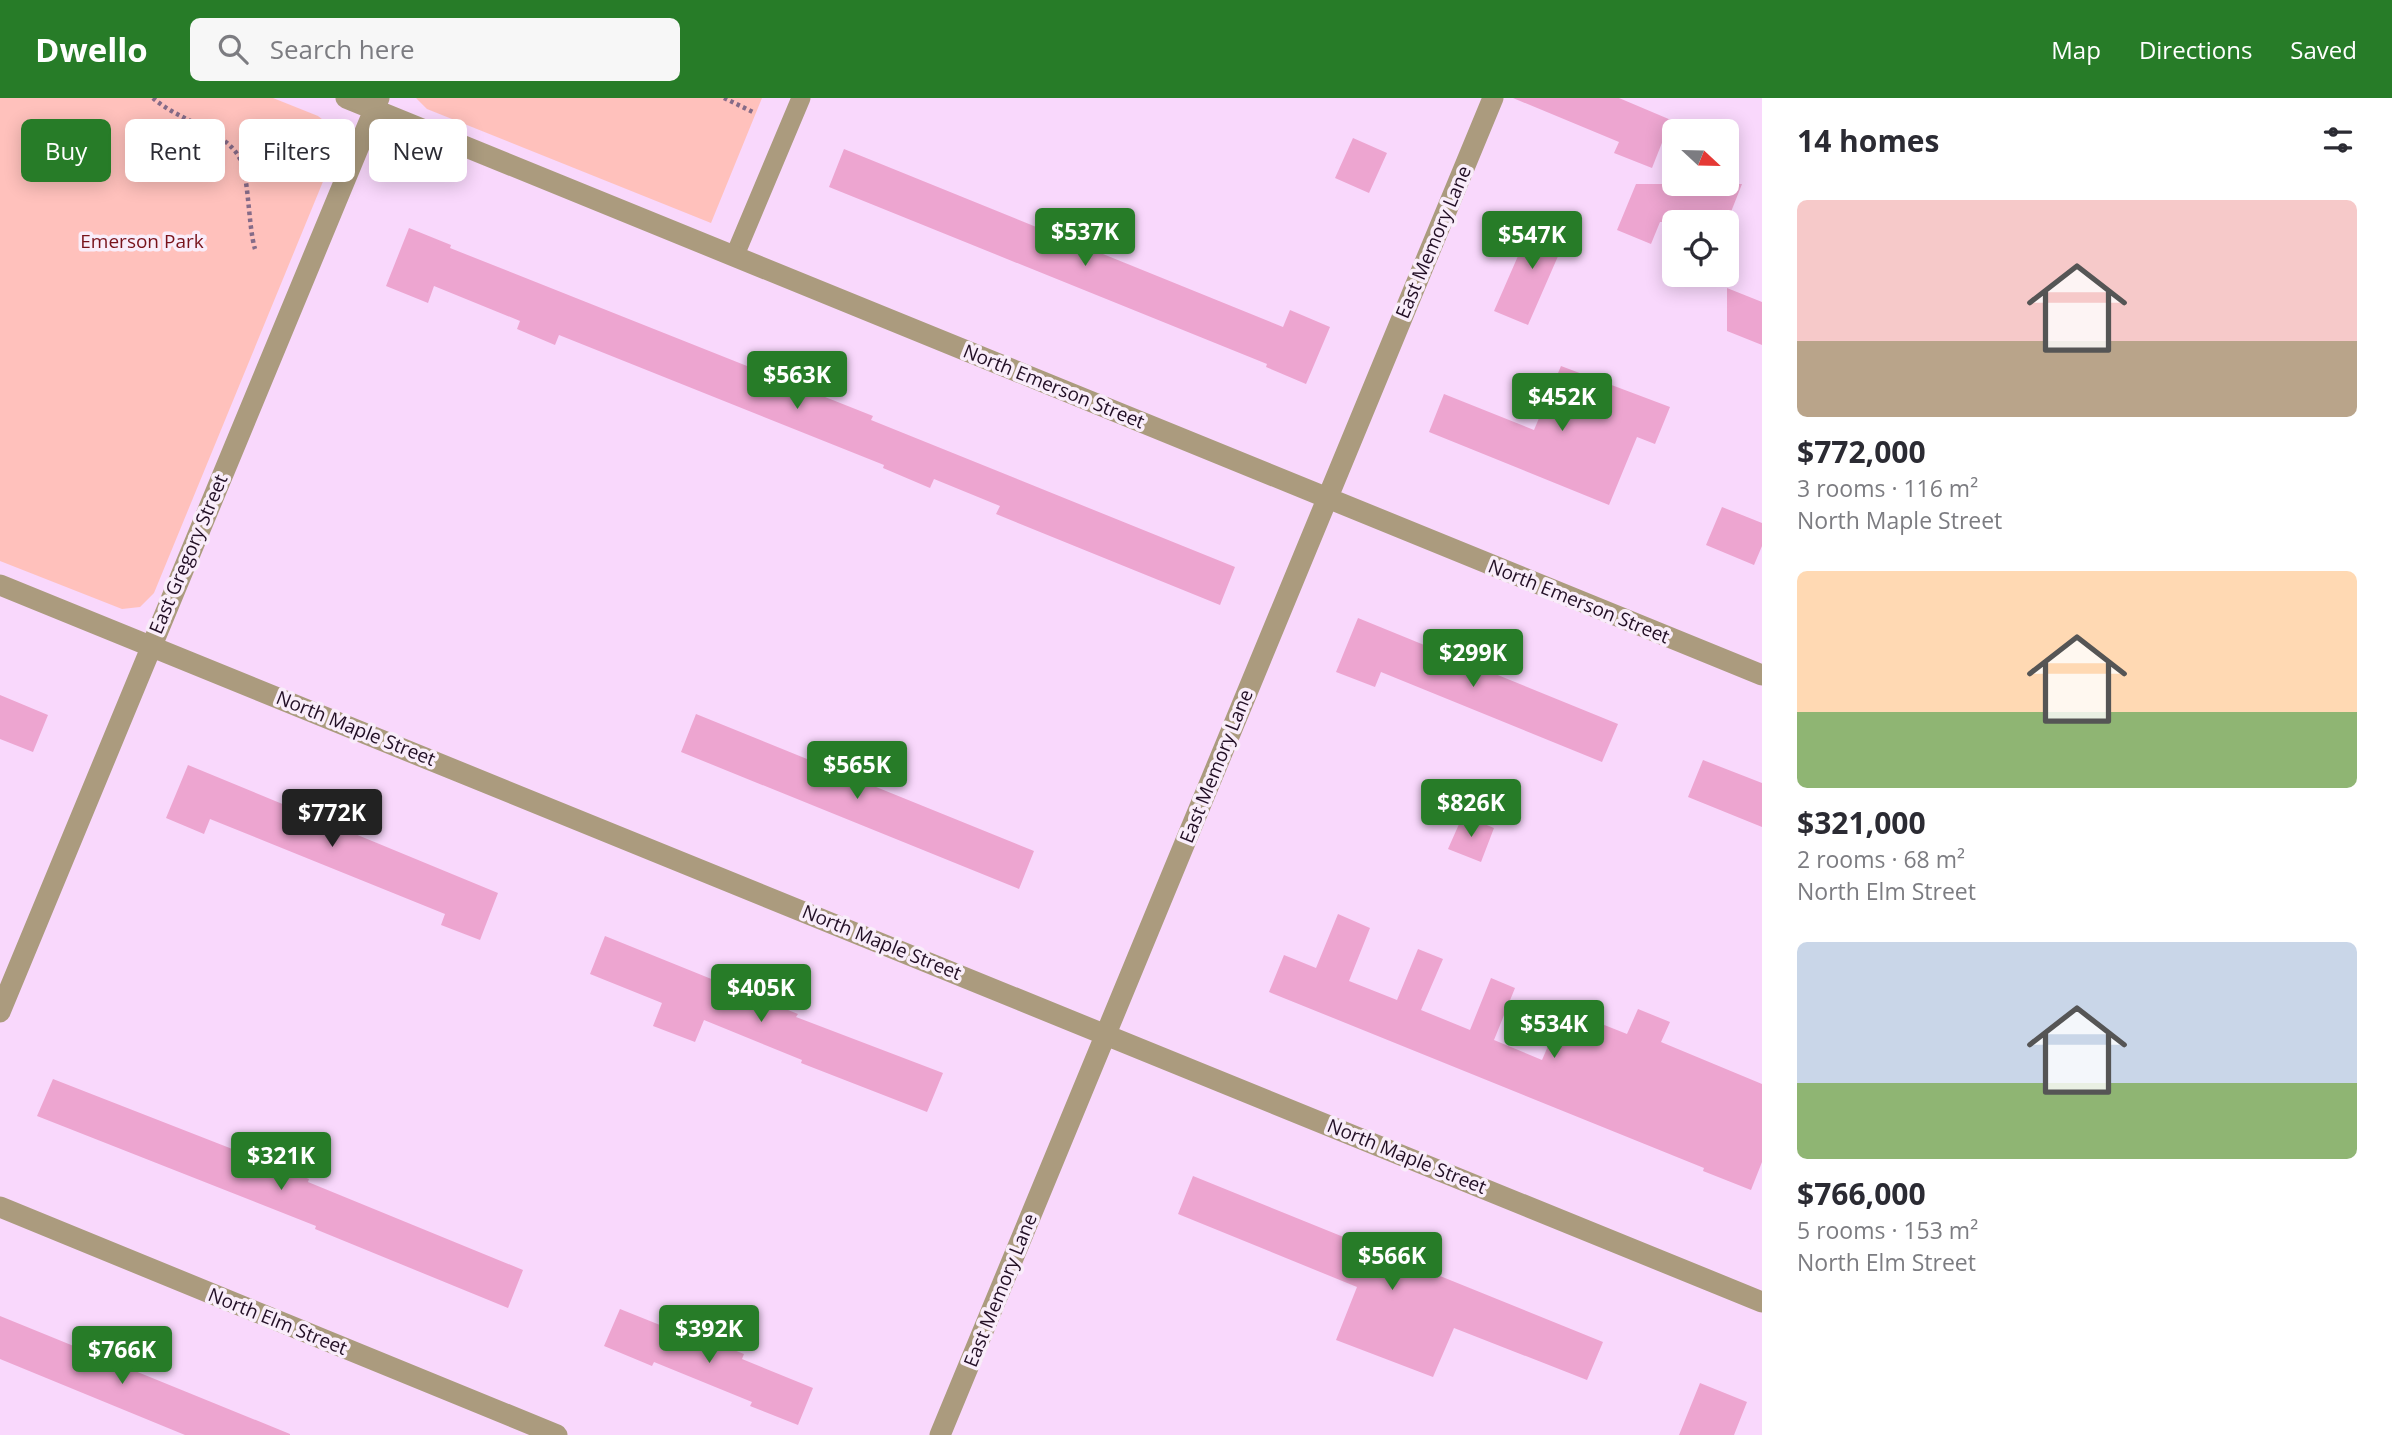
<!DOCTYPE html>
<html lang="en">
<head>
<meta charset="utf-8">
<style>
  :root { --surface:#fff; --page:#f7f7f7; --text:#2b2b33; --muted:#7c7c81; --accent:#277c28 }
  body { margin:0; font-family:"Open Sans",sans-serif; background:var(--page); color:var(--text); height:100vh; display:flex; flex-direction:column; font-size:26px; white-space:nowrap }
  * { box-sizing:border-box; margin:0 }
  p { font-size:23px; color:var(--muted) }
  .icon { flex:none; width:38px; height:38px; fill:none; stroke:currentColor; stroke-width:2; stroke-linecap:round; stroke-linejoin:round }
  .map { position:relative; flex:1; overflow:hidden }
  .sheet { display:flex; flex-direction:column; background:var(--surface); width:630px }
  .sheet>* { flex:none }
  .banner { position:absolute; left:21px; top:21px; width:665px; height:63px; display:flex; gap:14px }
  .needle { width:46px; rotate:112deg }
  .fabs { position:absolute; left:1662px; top:21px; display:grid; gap:14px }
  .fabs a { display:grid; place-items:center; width:77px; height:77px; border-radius:10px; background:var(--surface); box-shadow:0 4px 18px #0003; font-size:35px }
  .price { position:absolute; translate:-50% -60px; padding:0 16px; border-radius:7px; background:var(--accent); color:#fff; font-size:23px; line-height:46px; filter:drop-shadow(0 2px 4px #0008) }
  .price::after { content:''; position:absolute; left:50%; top:42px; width:21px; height:16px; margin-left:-10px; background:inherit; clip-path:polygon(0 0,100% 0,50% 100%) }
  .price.current { background:#222; color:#fff }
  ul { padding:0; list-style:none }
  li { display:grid; align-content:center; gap:14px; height:371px; padding:0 35px }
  li span { display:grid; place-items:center; height:217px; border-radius:10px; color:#555 }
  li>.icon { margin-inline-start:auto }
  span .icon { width:126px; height:126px; fill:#fffc; stroke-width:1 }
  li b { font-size:30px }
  h2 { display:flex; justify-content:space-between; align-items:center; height:84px; padding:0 35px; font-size:30px }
  .pill { padding:0 24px; border-radius:10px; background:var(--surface); box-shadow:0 4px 18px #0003; font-size:24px; line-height:63px }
  .pill.current { background:var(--accent); color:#fff }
  header { display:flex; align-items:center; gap:42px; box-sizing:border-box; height:98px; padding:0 35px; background:var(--accent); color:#fff }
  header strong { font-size:33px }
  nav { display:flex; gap:38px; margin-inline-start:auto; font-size:24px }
  .search { width:490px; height:63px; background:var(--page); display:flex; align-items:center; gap:18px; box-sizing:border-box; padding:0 24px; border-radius:10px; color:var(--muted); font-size:26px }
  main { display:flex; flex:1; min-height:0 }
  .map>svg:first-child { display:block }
  .green { fill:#ffc1bc }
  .building { fill:#eda5d0 }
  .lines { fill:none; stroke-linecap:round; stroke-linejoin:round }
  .path { stroke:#856b88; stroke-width:4.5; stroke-dasharray:3.5 3.5; stroke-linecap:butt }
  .lane { stroke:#ab9b7e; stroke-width:19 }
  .street { stroke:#ab9b7e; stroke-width:21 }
  .labels { text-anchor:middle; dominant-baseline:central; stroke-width:7; stroke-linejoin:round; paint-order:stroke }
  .park-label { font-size:19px; fill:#78131b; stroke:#f9edfa }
  .street-label { font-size:19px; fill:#220f25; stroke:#f9edfa }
</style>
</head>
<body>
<header>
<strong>Dwello</strong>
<div class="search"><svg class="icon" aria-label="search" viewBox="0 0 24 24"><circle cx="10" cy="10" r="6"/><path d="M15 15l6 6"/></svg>Search here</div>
<nav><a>Map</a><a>Directions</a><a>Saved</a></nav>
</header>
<main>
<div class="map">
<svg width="1762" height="1337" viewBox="0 0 1762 1337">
  <rect width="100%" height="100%" fill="#f9d8fc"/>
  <!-- green -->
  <path class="green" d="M0,0H273L318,18L332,29L338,47L154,495L140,509L122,511L0,463Z
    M416,0H762L711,125L427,11Z"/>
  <!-- building -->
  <path class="building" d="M1513,0H1619L1671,22L1652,70L1614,55L1619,44Z
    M1353,40L1387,55L1369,95L1335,80Z
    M844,51L1283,229L1290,212L1330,229L1306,286L1266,269L1267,266L829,89Z
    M1636,86H1742L1727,124H1660L1651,146L1617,132Z
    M1535,119L1569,133L1528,227L1494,213Z
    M409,130L451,147L450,150L873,318L871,322L1235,469L1220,507L996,416L1000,408L934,381L930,390L883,370L884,367L559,237L555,247L517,231L520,223L434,188L428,205L386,188Z
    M1727,190L1762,204V247L1727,233Z
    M1561,268L1670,309L1655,346L1637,339L1609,407L1429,334L1444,296L1534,332Z
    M1722,409L1762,425V448L1754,467L1706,447Z
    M1358,520L1618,626L1602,664L1381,574L1375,589L1336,574Z
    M0,597L48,617L33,654L0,641Z
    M696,616L1034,753L1019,791L681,654Z
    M1703,662L1762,685V729L1688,699Z
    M188,667L498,795L480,842L441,827L445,816L210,721L204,736L166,720Z
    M1463,717L1494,730L1481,764L1448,751Z
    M1338,816L1370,830L1349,883L1397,902L1418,851L1443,861L1421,912L1470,932L1491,880L1515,890L1494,942L1542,962L1564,911L1627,936L1638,911L1670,924L1661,944L1762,986V1064L1751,1092L1703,1073L1704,1070L1269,894L1284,857L1316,870Z
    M605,838L798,916L796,919L943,975L927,1014L801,965L802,962L704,922L695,944L653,928L662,905L590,876Z
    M53,981L309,1081L308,1084L523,1172L508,1210L315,1131L316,1128L37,1018Z
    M1193,1078L1603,1244L1587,1282L1454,1230L1433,1279L1336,1242L1357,1189L1178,1116Z
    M620,1211L695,1241L696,1237L744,1256L742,1261L813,1290L798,1327L750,1308L752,1304L654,1264L652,1268L604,1248Z
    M0,1218L290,1336V1337H185L0,1261Z
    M1700,1285L1747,1304L1734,1337H1679Z"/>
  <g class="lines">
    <!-- path -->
    <path class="path" d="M153,0C177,22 223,31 239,59C249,75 248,128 255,151
      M724,0L755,15"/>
    <!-- lane -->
    <path class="lane" d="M735,157L801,0"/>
    <!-- street -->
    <path class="street" d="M346,0L1762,577
      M0,487L1762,1204
      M0,914L379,0
      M0,1109L557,1337
      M940,1337L1493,0"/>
  </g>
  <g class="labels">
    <!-- park labels -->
    <g class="park-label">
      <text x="142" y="143">Emerson Park</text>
    </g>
    <!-- street labels -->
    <g class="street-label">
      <text transform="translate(1433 144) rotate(-67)">East Memory Lane</text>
      <text transform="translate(1054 288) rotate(22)">North Emerson Street</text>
      <text transform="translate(188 456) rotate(-67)">East Gregory Street</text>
      <text transform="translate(1579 503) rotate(22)">North Emerson Street</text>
      <text transform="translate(356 630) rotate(22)">North Maple Street</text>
      <text transform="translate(1216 668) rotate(-68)">East Memory Lane</text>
      <text transform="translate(882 844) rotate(22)">North Maple Street</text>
      <text transform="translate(1407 1058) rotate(22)">North Maple Street</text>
      <text transform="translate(1000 1192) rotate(-68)">East Memory Lane</text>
      <text transform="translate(278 1223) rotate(22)">North Elm Street</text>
    </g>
  </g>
</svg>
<div class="fabs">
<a><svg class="needle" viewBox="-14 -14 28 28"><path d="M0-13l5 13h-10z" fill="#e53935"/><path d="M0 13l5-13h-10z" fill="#7c7c81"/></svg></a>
<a><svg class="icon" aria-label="locate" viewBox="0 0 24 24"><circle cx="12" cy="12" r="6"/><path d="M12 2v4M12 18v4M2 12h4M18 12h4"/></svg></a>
</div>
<b class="price" style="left:1085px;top:170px">$537K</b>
<b class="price" style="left:1532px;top:173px">$547K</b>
<b class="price" style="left:797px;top:313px">$563K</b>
<b class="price" style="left:1562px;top:335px">$452K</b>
<b class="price" style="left:1473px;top:591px">$299K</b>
<b class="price" style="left:857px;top:703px">$565K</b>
<b class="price" style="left:1471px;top:741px">$826K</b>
<b class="price current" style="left:332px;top:751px">$772K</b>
<b class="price" style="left:761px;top:926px">$405K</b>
<b class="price" style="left:1554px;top:962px">$534K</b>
<b class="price" style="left:281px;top:1094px">$321K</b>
<b class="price" style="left:1392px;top:1194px">$566K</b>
<b class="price" style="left:709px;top:1267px">$392K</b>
<b class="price" style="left:122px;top:1288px">$766K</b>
<div class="banner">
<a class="pill current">Buy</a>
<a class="pill">Rent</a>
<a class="pill">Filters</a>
<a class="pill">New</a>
</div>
</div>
<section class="sheet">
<h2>14 homes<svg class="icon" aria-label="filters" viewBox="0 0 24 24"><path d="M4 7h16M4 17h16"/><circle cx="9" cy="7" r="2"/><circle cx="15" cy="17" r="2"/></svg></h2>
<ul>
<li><span style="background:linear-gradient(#f6c9c9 65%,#b9a48a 0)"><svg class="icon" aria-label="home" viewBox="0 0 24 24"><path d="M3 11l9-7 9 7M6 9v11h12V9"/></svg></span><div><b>$772,000</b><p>3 rooms · 116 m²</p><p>North Maple Street</p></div></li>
<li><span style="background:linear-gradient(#ffd9b3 65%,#8fb573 0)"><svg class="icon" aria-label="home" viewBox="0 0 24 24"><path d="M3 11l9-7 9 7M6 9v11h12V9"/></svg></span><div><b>$321,000</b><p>2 rooms · 68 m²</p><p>North Elm Street</p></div></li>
<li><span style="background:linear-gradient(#c9d6e8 65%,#8fb573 0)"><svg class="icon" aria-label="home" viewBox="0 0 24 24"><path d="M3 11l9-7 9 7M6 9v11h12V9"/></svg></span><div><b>$766,000</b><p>5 rooms · 153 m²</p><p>North Elm Street</p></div></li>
</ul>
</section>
</main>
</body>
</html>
